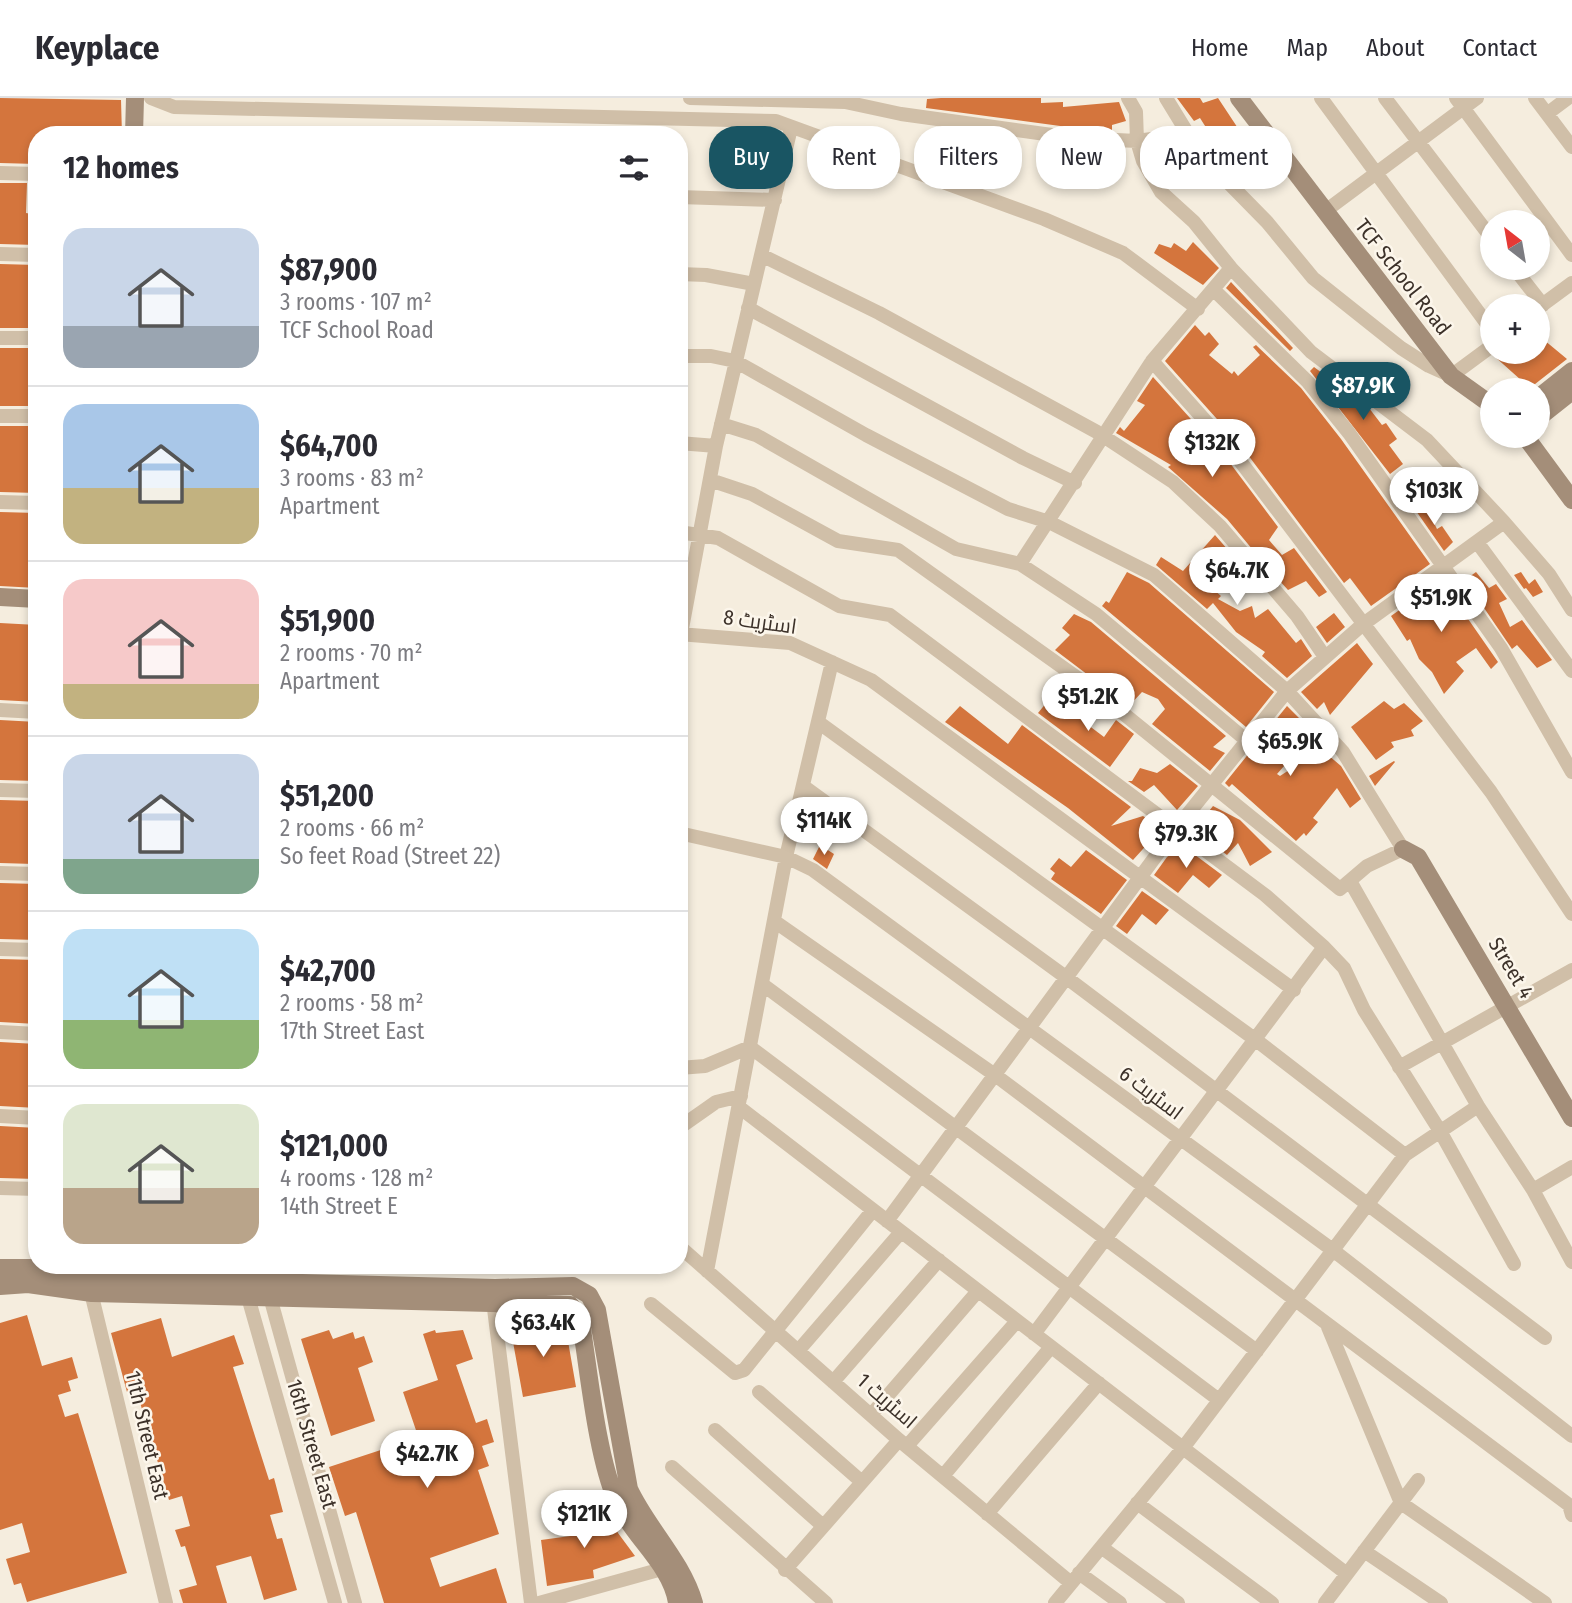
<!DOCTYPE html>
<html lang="en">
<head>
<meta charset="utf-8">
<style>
  :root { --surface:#fff; --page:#f2f2f3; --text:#2b2b33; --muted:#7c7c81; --line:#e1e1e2; --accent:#195563 }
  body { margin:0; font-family:"Fira Sans Condensed",Cairo,sans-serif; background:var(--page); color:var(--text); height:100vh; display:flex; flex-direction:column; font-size:26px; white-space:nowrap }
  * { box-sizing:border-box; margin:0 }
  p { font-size:23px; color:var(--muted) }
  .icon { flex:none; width:38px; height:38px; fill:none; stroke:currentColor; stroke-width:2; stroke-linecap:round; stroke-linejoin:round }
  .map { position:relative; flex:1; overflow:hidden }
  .panel { position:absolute; left:28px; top:28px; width:660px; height:1148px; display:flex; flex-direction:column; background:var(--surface); border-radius:28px; box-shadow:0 4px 10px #0003 }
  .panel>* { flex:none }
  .guide { position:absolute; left:709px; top:28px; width:665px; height:63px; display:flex; gap:14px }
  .needle { width:46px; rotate:329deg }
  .tools { position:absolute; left:1480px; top:112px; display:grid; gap:14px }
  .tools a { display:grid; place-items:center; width:70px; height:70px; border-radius:50%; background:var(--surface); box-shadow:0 4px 10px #0003; font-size:35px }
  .price { position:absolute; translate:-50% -60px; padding:0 16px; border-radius:24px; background:#fff; color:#222; font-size:23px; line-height:46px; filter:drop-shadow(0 2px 4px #0008) }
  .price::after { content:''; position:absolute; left:50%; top:42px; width:21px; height:16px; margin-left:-10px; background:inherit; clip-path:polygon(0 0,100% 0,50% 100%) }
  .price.on { background:var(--accent); color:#fff }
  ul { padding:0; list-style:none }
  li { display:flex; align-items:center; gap:21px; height:175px; padding:0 35px }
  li+li { border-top:2px solid var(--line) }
  li span { display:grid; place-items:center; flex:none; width:196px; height:140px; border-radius:21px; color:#555 }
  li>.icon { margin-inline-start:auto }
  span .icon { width:84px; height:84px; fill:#fffc; stroke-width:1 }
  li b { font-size:30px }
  h2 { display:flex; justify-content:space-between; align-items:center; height:84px; padding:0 35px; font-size:30px }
  .tag { padding:0 24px; border-radius:28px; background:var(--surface); box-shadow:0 4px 10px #0003; font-size:24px; line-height:63px }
  .tag.on { background:var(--accent); color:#fff }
  header { display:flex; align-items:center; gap:42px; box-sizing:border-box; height:98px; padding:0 35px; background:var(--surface); border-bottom:2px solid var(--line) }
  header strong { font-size:33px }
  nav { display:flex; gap:38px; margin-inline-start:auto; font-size:24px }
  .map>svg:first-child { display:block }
  .building { fill:#d4753d }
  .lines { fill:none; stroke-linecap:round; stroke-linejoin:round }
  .street { stroke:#d0bfa8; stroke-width:14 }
  .secondary { stroke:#a48e79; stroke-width:18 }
  .labels { text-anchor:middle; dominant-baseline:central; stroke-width:5; stroke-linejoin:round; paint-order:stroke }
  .street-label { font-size:21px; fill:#3c3129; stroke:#fcf6eb }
</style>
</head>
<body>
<header>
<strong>Keyplace</strong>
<nav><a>Home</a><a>Map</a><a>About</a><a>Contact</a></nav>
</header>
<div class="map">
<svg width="1572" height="1505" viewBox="0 0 1572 1505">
  <rect width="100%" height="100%" fill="#f5edde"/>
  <!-- building -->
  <path class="building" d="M0,0L121,2L122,37H37V66L0,65Z
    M1041,0V5L1063,4V9L1119,4L1126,23L1112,27V32L1075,30L926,10L927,1L941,0Z
    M1177,0H1200L1203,5L1218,0L1253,53L1247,56L1262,79L1248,87L1244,77L1241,79L1235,74L1207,43L1212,39L1200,20L1194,23Z
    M0,85H27L26,115L37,117V147L0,146Z
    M1193,144L1219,170L1203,187L1154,155L1159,146L1171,150L1174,145L1186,153Z
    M0,166L37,167V230H0Z
    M1231,184L1293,250L1290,253L1226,190Z
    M1195,227L1205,238L1209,234L1219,246L1209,257L1232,276L1234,273L1238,278L1260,257L1253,249L1256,247L1301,290L1341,341L1430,466L1371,508L1350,480L1344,485L1242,349L1165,263Z
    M1538,237L1567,261L1530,290L1494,258L1500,254H1538Z
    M0,250H37V308H0Z
    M1314,269L1369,310L1382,327L1386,325L1397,341L1389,347L1403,366L1390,376L1310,273Z
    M1153,279L1227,361L1278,429L1269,442L1282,457L1294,450L1327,494L1319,499L1306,483L1288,492L1277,480L1284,468L1268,470L1227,421L1168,369L1171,367L1116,335L1120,329L1124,333L1145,307L1137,303Z
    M0,328H37V395L0,394Z
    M1423,403L1437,431L1442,428L1453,444L1444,453L1414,410Z
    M0,414L37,415V490L0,488Z
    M1215,437L1242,468L1213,491L1221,498L1218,501L1240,513L1252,508L1255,520L1268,511L1296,545L1301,541L1312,558L1287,580L1262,558L1265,554L1236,534L1213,505L1207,511L1156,467L1161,459L1183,473Z
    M1127,474L1149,485L1274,594L1246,629L1102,508L1106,503L1109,505Z
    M1476,474L1489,490L1496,486L1507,501L1499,505L1510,529L1522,522L1552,562L1537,570L1517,547L1512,551L1465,482Z
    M1521,474L1529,486L1535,481L1543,494L1533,499L1526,490L1524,491L1514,477Z
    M1441,482L1498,564L1491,571L1476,550L1456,564L1464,573L1444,596L1432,574L1419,561L1410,541L1407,543L1391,518Z
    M1334,515L1345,529L1327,545L1316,529Z
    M1074,516L1091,524L1226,638L1213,649L1225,655L1210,673L1152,626L1165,611L1158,601L1142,594L1129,608L1055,552L1070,537L1062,530Z
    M0,525L37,527V604L0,602Z
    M1357,545L1373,566L1330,617L1324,604L1317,611L1301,594Z
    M1051,599L1104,639L1116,622L1134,636L1110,669L1038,615Z
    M1384,603L1394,611L1404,605L1423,623L1411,632L1414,638L1391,644L1394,649L1376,662L1351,629Z
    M960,608L1008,646L1022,627L1131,709L1111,728L1143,718L1161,731L1133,762L1068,710L945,624Z
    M1287,608L1304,625L1299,630L1307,642L1277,676L1280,678L1321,651L1341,668L1361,701L1350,710L1337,690L1313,720L1318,724L1306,738L1304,735L1296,743L1232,686L1229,689L1225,685Z
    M0,622L37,624V683L0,682Z
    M1394,663L1395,664L1375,688L1369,678Z
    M1170,666L1198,688L1177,712L1154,687L1144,694L1128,683H1132L1140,670L1157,675Z
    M0,702L37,703L34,766L0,765Z
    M1213,708L1240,722L1272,754L1250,768L1238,745L1227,757L1194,732Z
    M820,747L834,756L827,771L813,761Z
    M1183,748L1222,777L1209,790L1193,777L1178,795L1154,777L1167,759Z
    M1086,752L1127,782L1101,816L1051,781L1055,775L1050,771L1059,760L1071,769Z
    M0,785L37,786V842L0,841Z
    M1142,793L1169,812L1156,827L1142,816L1127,836L1116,828Z
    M0,861L37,862V926L0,924Z
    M0,944L37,946V1010L0,1008Z
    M0,1028L37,1030V1081L0,1080Z
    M27,1217L42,1268L72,1259L78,1280L68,1283L71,1293L58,1297L65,1319L78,1315L127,1475L27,1504L21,1485L14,1487L6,1461L30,1454L22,1425L0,1432V1225Z
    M161,1220L172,1259L234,1237L244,1266L233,1269L269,1382L274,1380L283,1414L270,1417L277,1441L282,1440L297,1492L264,1502L251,1458L216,1468L227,1505H183L179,1492L197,1487L185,1448L181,1449L175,1432L190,1428L182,1398L169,1402L136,1291L127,1294L111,1235Z
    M553,1222L554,1227L565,1226L576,1289L523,1299L511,1233Z
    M329,1232L333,1241L353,1234L355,1241L364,1238L373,1264L358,1270L375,1323L331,1338L301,1241Z
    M435,1232L436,1235L463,1232L473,1261L456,1267L476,1325L487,1321L494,1344L482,1348L489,1368L478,1372L499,1436L430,1460L440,1489L496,1470L507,1505H384L356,1414L345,1418L329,1369L396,1347L397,1352L420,1344L403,1294L438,1282L423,1236Z
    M607,1409L618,1435L635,1458L593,1472L594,1480L547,1488L541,1442L585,1436L582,1412Z"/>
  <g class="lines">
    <!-- street -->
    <path class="street" d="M151,0L174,9L776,23L1044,121L1123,155L1198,211
      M690,0L845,4L901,16L1074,40L1137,43L1188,36
      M1128,0L1136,14L1137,43L1143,63L1161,94L1194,124L1231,170L1311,254L1427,342L1504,424
      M1166,0L1188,36L1216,72L1267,124L1313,180L1401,250L1429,268L1451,278L1493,247
      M1321,0L1493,234
      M1385,0L1493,142
      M1456,0L1572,157
      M1535,0L1572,49
      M1548,15L1568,0
      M0,75L37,76
      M679,99L775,102
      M1324,114L1477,0
      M0,156L37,157
      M761,157L879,215L1097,334L1173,384L1220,428L1297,518L1325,559
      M1514,170L1543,207
      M679,176L706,177L754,186
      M1214,192L1308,284L1349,335L1501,550L1572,674
      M748,210L1023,360L1075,385
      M1538,210L1572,185
      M0,240H37
      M679,258H711L735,263L866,337L1008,411L1049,424L1154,477L1287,593L1343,654L1403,751L1367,768L1340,791L1093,591L898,452L838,443L752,396L710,382
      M1152,263L1234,355L1491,694L1572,816
      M0,318H37
      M721,326L756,337L956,451L1020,466L1096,516L1246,642
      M679,345L716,348
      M0,404L37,405
      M679,434L718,440L839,508L890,517L1265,797L1324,849L1344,870L1364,912L1440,1033L1514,1166
      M1477,444L1572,573
      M1020,466L1152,263L1231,170
      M679,536L790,545L871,582L1294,892
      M681,536L716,348L791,30
      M0,612L37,614
      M818,624L1256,942L1405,1057
      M679,653H681
      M803,688L1067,880L1545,1240
      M0,692L37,693
      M679,735L786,759L813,772L1334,1153L1572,1338
      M0,775L37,776
      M1350,783L1478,1008L1533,1092L1572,1164
      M774,823L995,977L1569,1407L1572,1417
      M0,851L37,852
      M762,886L1257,1253
      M0,934L37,936
      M1399,969L1572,872
      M679,970L705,968L750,949L1219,1302
      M739,1009L1347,1476
      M0,1018L37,1020
      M679,1030L716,1004L741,998
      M0,1090L37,1091
      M1533,1092L1572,1069
      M887,1123L1175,732L1287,593L1362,527L1504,424L1549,476L1572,512
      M679,1148L899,1342L1071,1485
      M707,1173L786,759L832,564
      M89,1186L166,1505
      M248,1199L335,1505
      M270,1199L355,1505
      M493,1203L531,1505
      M651,1206L735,1275L744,1272L873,1112
      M1328,1229L1401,1405L1545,1505
      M1034,1236L1324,849
      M798,1253L901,1134
      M833,1284L939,1162
      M759,1294L862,1384
      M871,1317L978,1193
      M715,1332L823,1428
      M907,1348L1017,1223
      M672,1369L826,1505
      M943,1378L1051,1249
      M1137,1405L1272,1505
      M987,1416L1099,1285
      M1101,1449L1178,1505
      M1364,1453L1441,1505
      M785,1472L899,1342
      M1079,1475L1120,1505
      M539,1505L662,1471
      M1055,1505L1183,1350L1405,1057L1478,1008
      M1325,1505L1418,1382"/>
    <!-- secondary -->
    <path class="secondary" d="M1239,0L1451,278L1493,308
      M134,37L135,0
      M1538,300L1572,273
      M1538,320L1572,293
      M1525,338L1572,402
      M0,499L37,501
      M1403,751L1418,759L1572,1020
      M0,1170H42L87,1178L221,1183L495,1190L573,1188L589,1197L597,1212L629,1391C647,1430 682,1463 694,1505
      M0,1188L28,1186L92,1195L570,1207L580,1219C589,1272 596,1356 617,1404C632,1438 672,1467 677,1505"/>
  </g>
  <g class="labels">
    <!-- street labels -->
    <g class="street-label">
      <text transform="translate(1403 179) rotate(52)">TCF School Road</text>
      <text transform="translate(760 524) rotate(8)">اسٹریٹ 8</text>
      <text transform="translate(1511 870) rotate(59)">Street 4</text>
      <text transform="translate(1151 995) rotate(37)">اسٹریٹ 6</text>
      <text transform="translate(887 1303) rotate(41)">اسٹریٹ 1</text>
      <text transform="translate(147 1337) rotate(77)">11th Street East</text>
      <text transform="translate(312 1346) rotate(74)">16th Street East</text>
    </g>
  </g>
</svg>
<div class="tools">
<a><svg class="needle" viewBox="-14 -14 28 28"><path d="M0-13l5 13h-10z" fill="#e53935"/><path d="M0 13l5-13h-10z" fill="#7c7c81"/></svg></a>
<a>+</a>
<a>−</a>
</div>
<b class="price on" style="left:1363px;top:324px">$87.9K</b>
<b class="price" style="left:1212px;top:381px">$132K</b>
<b class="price" style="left:1434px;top:429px">$103K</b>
<b class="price" style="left:1237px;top:509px">$64.7K</b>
<b class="price" style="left:1441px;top:536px">$51.9K</b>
<b class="price" style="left:1088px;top:635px">$51.2K</b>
<b class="price" style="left:1290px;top:680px">$65.9K</b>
<b class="price" style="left:824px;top:759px">$114K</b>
<b class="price" style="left:1186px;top:772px">$79.3K</b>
<b class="price" style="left:543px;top:1261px">$63.4K</b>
<b class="price" style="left:427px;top:1392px">$42.7K</b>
<b class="price" style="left:584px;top:1452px">$121K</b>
<div class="guide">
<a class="tag on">Buy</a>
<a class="tag">Rent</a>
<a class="tag">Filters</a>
<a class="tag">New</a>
<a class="tag">Apartment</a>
</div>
<section class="panel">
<h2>12 homes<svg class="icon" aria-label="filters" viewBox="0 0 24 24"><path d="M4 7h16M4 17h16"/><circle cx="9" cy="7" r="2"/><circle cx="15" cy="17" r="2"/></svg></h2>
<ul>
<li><span style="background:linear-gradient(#c9d6e8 70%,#9aa5b1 0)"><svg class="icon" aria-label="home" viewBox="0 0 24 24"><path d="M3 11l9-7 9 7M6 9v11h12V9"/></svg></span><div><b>$87,900</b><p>3 rooms · 107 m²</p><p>TCF School Road</p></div></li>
<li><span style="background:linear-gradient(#a9c7e8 60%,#c2b280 0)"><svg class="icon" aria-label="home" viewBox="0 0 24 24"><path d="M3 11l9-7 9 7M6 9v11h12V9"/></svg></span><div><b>$64,700</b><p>3 rooms · 83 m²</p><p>Apartment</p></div></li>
<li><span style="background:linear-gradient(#f6c9c9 75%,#c2b280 0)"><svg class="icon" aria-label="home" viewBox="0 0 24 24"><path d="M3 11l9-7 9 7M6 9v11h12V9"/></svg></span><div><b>$51,900</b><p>2 rooms · 70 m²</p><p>Apartment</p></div></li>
<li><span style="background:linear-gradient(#c9d6e8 75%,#7fa58c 0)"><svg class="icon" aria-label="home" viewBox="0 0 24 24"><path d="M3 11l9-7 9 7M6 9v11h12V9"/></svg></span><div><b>$51,200</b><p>2 rooms · 66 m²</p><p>So feet Road (Street 22)</p></div></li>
<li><span style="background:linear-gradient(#bfe0f5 65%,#8fb573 0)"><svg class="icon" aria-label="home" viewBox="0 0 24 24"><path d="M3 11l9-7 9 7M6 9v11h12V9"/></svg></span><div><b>$42,700</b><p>2 rooms · 58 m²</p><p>17th Street East</p></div></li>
<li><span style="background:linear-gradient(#dfe7d0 60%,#b9a48a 0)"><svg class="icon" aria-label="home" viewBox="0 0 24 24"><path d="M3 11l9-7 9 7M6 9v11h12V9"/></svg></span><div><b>$121,000</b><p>4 rooms · 128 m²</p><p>14th Street E</p></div></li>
</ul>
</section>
</div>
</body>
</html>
